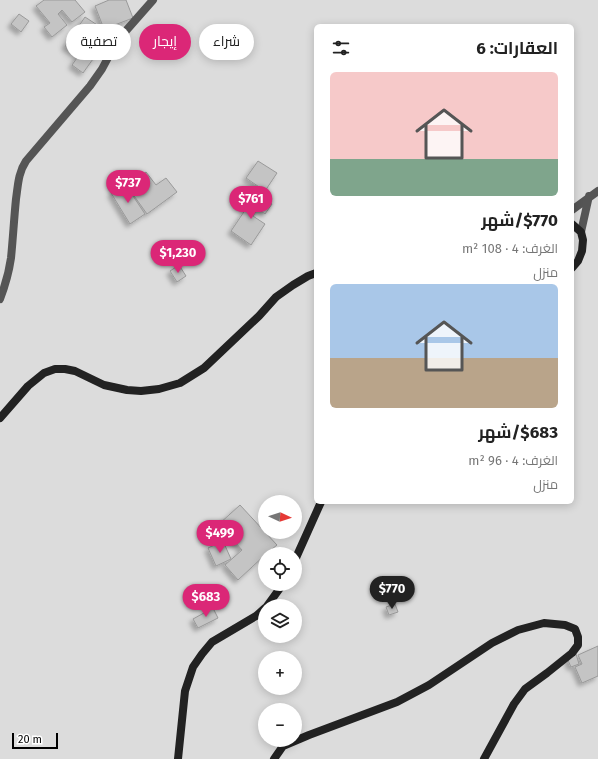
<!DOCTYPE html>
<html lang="ar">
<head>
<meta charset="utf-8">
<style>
  :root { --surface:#fff; --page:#f2f2f2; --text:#222; --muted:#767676; --accent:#db2777 }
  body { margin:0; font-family:"Fira Sans",Cairo,sans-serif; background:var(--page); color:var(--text); direction:rtl; height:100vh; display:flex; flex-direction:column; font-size:15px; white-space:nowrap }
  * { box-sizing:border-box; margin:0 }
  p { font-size:13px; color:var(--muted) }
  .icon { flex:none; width:22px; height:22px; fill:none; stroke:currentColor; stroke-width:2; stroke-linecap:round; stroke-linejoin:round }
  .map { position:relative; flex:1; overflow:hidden; direction:ltr }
  .sheet { position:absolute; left:314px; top:24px; width:260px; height:480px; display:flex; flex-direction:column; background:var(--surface); border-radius:6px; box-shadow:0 2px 10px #0003; direction:rtl }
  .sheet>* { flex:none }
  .banner { position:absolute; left:12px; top:24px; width:242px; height:36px; direction:rtl; display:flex; gap:8px }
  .needle { width:26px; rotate:94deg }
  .tools { position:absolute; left:258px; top:495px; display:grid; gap:8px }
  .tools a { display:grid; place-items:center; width:44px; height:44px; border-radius:50%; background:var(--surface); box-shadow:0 2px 10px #0003; font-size:20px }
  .scale { position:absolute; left:12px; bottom:10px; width:46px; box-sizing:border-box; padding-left:4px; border:2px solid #000; border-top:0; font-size:11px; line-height:14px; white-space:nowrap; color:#000; -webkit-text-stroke:3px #fff; paint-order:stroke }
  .price { position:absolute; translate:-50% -34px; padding:0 9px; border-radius:14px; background:var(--accent); color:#fff; font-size:13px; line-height:26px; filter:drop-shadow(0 1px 2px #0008) }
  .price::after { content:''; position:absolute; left:50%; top:24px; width:12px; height:9px; margin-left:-6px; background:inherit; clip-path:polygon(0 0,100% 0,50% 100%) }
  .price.current { background:#222; color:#fff }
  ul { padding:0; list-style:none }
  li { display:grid; align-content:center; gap:8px; height:212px; padding:0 16px }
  li span { display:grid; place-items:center; height:124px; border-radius:6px; color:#555 }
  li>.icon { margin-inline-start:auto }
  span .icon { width:72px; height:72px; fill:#fffc; stroke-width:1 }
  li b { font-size:17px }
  h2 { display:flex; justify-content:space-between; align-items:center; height:48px; padding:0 16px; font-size:17px }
  .tag { padding:0 14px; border-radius:18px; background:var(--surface); box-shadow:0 2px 10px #0003; font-size:14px; line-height:36px }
  .tag.current { background:var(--accent); color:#fff }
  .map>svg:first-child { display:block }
  .green { fill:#dcdcdc; fill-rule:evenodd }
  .building { fill:#c4c4c4; stroke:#999; filter:url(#shadow) }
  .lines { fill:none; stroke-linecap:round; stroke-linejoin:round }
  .minor { stroke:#555; stroke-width:8 }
  .secondary { stroke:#222; stroke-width:8 }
</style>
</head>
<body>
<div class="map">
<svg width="598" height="759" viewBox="0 0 598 759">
  <defs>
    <filter id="shadow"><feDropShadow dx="-3.5" dy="3.5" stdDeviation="2" flood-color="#0004"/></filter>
  </defs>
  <rect width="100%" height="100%" fill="#fff"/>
  <!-- green -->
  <path class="green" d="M0,0H598V759H0ZM316,26H572V502H316ZM265,502H295V532H265ZM265,554H295V584H265ZM265,606H295V636H265ZM265,658H295V688H265ZM265,710H295V740H265Z"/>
  <!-- building -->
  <path class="building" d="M44,0H75L85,12L72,22L62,10L58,14L67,25L52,37L44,27L50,23L36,6Z
    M109,0H126L133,18L104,29L95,6Z
    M19,14L29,21L21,32L11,24Z
    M85,17L102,28L95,39L103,45L83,73L72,65L79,55L65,46Z
    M258,161L277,173L265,191L246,178Z
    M146,172L156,185L166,178L177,192L147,214L127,186Z
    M125,184L145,214L130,224L111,193Z
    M256,194L272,204L265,214L258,209L253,216L265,224L251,245L231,231Z
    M179,265L186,276L177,282L170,271Z
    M240,505L277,545L266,554H265V555L238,580L225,565L242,550L219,524Z
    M223,541L231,559L216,566L208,548Z
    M395,604L398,612L389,615L386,607Z
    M213,608L218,618L198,628L193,619Z
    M598,646V676L582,683L575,667L582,664L578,655Z
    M576,654L579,664L571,667L567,658Z"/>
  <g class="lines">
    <!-- minor -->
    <path class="minor" d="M572,210L598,191
      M581,232L589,196
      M0,299C5,286 9,272 11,258C13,238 14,219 16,199C18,186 18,173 26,161L90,86L102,69L111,52L124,33L153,0"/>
    <!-- secondary -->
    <path class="secondary" d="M572,224L581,232L583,240L582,251L578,261L572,268
      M0,418L28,386L44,373L55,369H65L75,371L104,385L127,390L141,391L159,389L180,383L204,368L259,316L276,297L293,285L308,276L316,273
      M295,560L321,502
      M267,606L283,584
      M178,759L185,691L193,667L202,654L212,642L256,616L265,608
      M274,759L283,746L309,735L397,702L429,685L492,643L518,630L544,623L565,625L575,629L578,637V645L572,653L547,673L525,689L514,704L484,759"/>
  </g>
</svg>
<div class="tools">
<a><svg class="needle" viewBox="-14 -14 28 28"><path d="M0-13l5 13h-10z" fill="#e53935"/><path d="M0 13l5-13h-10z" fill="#767676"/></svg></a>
<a><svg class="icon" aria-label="locate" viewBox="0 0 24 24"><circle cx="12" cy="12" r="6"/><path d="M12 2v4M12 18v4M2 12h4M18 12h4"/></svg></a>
<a><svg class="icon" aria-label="layers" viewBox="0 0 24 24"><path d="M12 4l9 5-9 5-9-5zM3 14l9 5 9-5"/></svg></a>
<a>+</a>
<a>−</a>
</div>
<div class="scale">20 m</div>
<b class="price" style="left:128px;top:204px">$737</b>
<b class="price" style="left:251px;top:220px">$761</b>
<b class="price" style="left:178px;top:274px">$1,230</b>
<b class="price" style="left:220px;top:554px">$499</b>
<b class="price current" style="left:392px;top:610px">$770</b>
<b class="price" style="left:206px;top:618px">$683</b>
<div class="banner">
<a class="tag">شراء</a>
<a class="tag current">إيجار</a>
<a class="tag">تصفية</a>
</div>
<section class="sheet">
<h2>العقارات: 6<svg class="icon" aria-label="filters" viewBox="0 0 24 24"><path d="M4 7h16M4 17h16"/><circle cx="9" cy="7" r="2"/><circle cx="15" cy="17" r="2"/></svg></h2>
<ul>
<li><span style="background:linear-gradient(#f6c9c9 70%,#7fa58c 0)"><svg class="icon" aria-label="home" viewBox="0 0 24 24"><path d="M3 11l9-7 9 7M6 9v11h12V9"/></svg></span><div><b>$770/شهر</b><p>الغرف: 4 · 108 m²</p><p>منزل</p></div></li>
<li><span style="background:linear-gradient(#a9c7e8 60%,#b9a48a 0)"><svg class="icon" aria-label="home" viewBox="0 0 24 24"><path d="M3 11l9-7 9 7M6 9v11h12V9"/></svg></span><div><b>$683/شهر</b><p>الغرف: 4 · 96 m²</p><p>منزل</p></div></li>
</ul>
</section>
</div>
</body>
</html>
